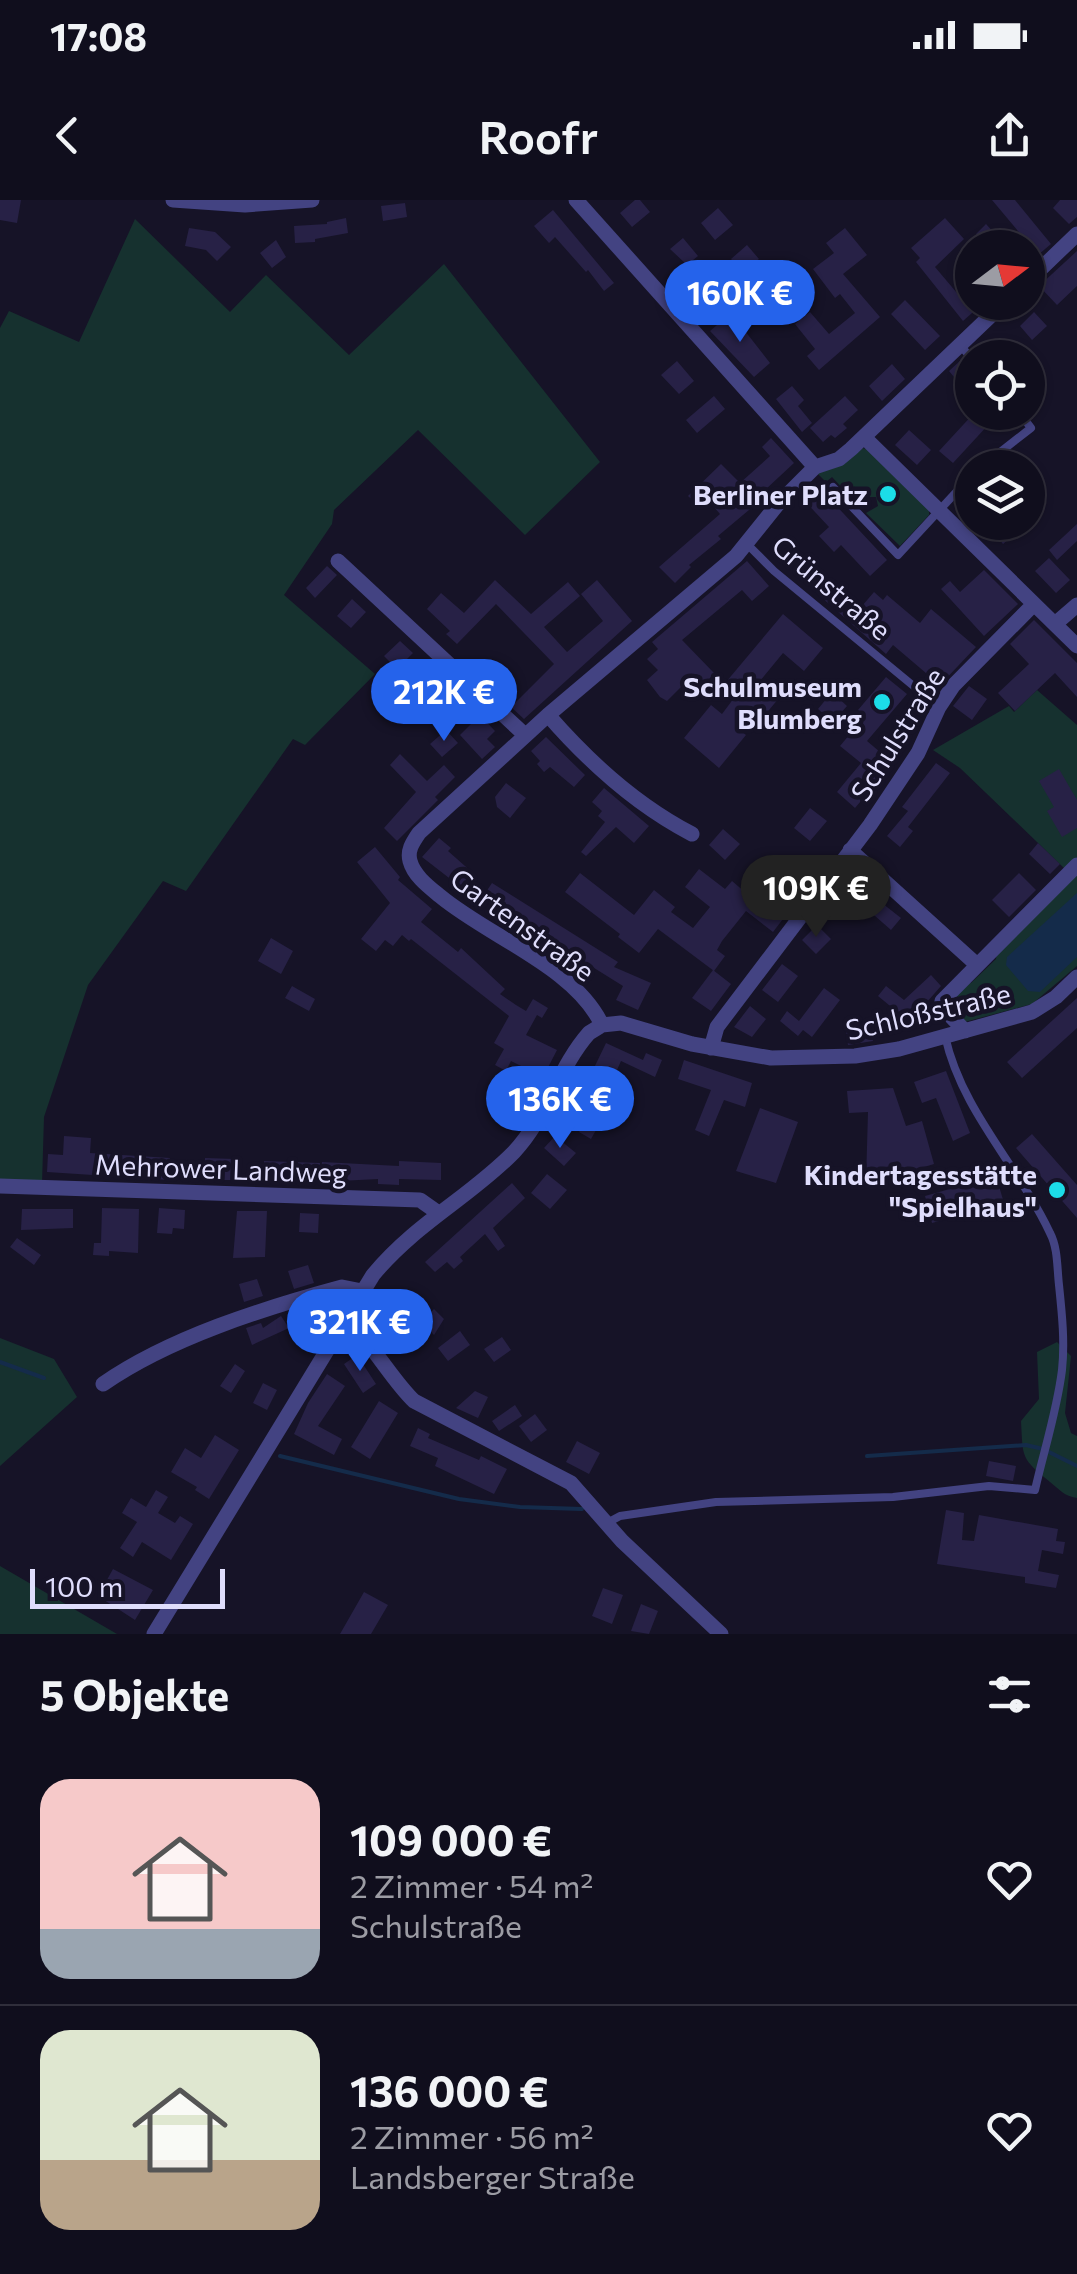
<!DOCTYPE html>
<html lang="de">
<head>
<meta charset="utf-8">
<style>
  :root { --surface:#100e1d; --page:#1e1c2a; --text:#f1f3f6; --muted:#9c9ca4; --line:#302e3b; --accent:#2563eb }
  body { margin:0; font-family:Commissioner,sans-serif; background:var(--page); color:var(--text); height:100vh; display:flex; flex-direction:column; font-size:38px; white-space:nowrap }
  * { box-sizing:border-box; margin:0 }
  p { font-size:32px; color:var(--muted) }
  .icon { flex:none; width:55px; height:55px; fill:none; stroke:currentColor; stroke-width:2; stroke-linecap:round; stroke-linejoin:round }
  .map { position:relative; height:1434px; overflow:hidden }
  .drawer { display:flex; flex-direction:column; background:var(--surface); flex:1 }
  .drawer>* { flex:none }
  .needle { width:65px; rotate:74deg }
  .fabs { position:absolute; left:955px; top:30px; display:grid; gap:20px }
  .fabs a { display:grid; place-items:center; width:90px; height:90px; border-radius:50%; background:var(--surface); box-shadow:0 2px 8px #0004,0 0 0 2px var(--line); font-size:50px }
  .scale { position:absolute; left:30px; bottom:25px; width:195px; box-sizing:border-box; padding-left:10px; border:5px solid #dfddfc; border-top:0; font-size:28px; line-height:35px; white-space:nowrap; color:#dfddfc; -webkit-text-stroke:8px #161327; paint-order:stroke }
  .price { position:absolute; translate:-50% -85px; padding:0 22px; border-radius:35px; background:var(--accent); color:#fff; font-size:32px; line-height:65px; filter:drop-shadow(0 2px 5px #0008) }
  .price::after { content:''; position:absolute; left:50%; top:60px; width:30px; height:22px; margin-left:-15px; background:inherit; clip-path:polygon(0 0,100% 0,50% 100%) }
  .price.current { background:#222; color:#fff }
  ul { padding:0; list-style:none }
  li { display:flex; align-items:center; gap:30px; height:250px; padding:0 40px }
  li+li { border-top:2px solid var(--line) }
  li span { display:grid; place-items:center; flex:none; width:280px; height:200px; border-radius:30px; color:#555 }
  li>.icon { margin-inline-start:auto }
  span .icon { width:120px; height:120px; fill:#fffc; stroke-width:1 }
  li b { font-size:42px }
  h2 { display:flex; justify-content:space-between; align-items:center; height:120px; padding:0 40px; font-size:42px }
  .status { display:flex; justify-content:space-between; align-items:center; height:70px; padding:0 50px; background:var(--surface); direction:ltr }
  .status svg { height:28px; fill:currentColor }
  header { display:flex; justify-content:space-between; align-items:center; height:130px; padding:0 40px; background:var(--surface); font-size:45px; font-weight:600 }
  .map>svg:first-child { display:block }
  .green { fill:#16312f }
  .water { fill:#142b4a }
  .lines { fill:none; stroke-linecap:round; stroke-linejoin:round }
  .stream { stroke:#142b4a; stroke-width:4 }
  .building { fill:#272146 }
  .service { stroke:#434382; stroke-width:8 }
  .minor { stroke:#434382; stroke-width:15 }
  .poi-dot { fill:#1cdce8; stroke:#161327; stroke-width:4 }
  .labels { text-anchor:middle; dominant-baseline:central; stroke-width:9; stroke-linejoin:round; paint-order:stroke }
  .poi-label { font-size:28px; font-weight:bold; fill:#dfddfc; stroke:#161327; text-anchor:end }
  .street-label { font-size:28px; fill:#dfddfc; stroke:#161327 }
</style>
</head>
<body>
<div class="status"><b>17:08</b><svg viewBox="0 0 49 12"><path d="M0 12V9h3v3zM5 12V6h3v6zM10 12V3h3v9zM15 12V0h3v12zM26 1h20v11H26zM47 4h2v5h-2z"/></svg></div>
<header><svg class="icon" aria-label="back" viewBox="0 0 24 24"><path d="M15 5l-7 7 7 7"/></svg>Roofr<svg class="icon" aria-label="share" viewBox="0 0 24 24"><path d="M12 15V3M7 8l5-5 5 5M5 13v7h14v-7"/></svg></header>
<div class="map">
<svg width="1077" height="1434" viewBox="0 0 1077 1434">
  <rect width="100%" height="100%" fill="#161327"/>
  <!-- green -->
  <path class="green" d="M135,19L230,112L266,75L349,155L444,64L600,262L525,335L418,230L334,310L332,324L284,395L375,474L305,545L293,539L186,691L163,681L88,785L44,917L42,984L0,980V128L9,111L79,142Z
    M861,248L869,249L929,309V315L900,346L866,313L878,306L876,297H868L861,308L832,277L826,282L817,273Z
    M1037,490L1077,525V657L1065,669L960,568L933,550L1009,506L1014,512Z
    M1077,668V766L1032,804L961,823L947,809L963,784L971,783L996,759L997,751Z
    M0,1138L54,1159L77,1197L0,1266Z
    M1057,1142L1071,1156L1065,1213L1071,1233L1077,1236V1298C1064,1296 1060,1290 1050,1282C1021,1258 1023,1259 1021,1221L1039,1199L1037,1152Z
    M0,1366L117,1434H0Z"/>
  <!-- water -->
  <path class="water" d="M1077,693V757L1040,792L1028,791L1006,765L1007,757Z"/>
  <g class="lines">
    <!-- stream -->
    <path class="stream" d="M0,1162L44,1178
      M280,1256L459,1299L520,1307L582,1309
      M867,1256L1026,1245L1043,1249L1077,1266"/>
  </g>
  <!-- building -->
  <path class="building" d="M0,0H21L17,23L0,20Z
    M635,0H640L650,12L632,27L620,13Z
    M992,0H1015L1051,44L1038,55Z
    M1060,0H1077V17L1069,24L1053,8Z
    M405,3L407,17L383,21L381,6Z
    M718,8L733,25L715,40L701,23Z
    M553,10L614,83L604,91L588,70L586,72L555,37L549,43L534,26Z
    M346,18L348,33L315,39V42L295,43L294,26L327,24V22Z
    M945,18L964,39L935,67L957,93L972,77V113L963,121L916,62L920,58L911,48Z
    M986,24L1008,48H988L976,34Z
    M189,28L215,32L231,47L217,61L206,50L185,46Z
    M845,28L867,55L843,74L880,117L819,170L807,156L815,149L795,124L810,112L829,134L855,113L840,94L835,98L813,69L834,53L826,43Z
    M683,38L698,56L687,65L670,49Z
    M276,40L286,57L272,68L260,53Z
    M747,45L759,59L751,65L779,97L764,110L747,90L754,85L731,59Z
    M1077,51V86L1057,105L1039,86Z
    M711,70L725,86L713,97L699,81Z
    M905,100L940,136L925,150L891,114Z
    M1034,112L1047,126L1032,140L1020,126Z
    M731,113L770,163L754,177L710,131Z
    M962,159L972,172V181L964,189L949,171Z
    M677,161L694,181L679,194L661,175Z
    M892,164L905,179L882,201L869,186Z
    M792,186L804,200L798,206L812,223L802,232L776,199Z
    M714,196L725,209L697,233L686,220Z
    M845,196L858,210L843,224L847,228L835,238L831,235L823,242L810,228Z
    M975,212L989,224L953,263L939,251Z
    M909,230L931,250L917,265L895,245Z
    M771,238L794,263L765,290L768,294L718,336L721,339L689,365L691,367L675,383L659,367L720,314L707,299L699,306L688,296L721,264L740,283L770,256L762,247Z
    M815,283L887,360L870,376L841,345L834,352L819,336L829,327L801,297Z
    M985,322H1015L1021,329L1003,344Z
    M1077,324V341L1057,360L1049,350Z
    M1049,358L1070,380L1056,393L1035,371Z
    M747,361L769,386L752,401L742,390L682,440L714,473L698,493L687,481L667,501L660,497L647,480L658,470L647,459L658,449L652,442Z
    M327,366L337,375L315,398L306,388Z
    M984,370L1018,404L984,436L941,389L950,381L960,392Z
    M495,380L531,414L568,382L580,396L544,427L567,452L603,421L581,394L597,380L632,421L524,519L511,507L554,464L496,404L457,444L446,434L450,431L427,409L441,393L464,413Z
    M833,382L862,406L874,392L883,400L887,395L920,423L931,409L976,447L940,485L893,445L886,454L820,396Z
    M352,399L366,412L351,428L337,416Z
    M783,414L823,448L804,471L783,453L760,481L779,498L760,521L748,510L735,526L746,535L719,568L684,538L711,505L722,514L734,498L721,488Z
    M1034,420L1077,463V497L1055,473L1015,511L998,493L1029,464L1010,444Z
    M400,441L413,453L397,469L384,456Z
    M886,477L907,494L867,541L893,563L855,608L837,592L861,563L840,546L865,516L858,510Z
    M446,485L460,498L443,515L429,502Z
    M969,486L987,499L972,520L953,506Z
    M832,492L847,506L833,522L818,509Z
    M480,515L495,531L487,539L495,547L482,559L460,535Z
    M446,530L458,543L442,557L430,544Z
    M546,537L585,575L574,587L550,567L544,572L537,564L540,561L531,551Z
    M400,554L427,581L444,565L455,577L435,597L438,600L397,641L384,628L416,592L390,565Z
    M936,563L950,573L908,627L913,631L900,647L887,636L908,611L902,607Z
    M1059,569L1077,600V628L1062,637L1047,611L1054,607L1039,581Z
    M506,583L526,598L510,618L497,607L495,597Z
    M604,588L649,626L634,643L616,627L586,656L581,652L605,622L598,616L602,611L592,602Z
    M810,608L827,621L810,641L794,628Z
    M723,629L740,644L725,660L709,645Z
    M439,638L451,648L448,651L474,674L462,688L422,657Z
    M1038,643L1060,664L1050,674L1029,654Z
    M375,647L400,677L398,680L432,709L421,722L458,752L461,748L505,789L500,794L516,805L526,811L533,799L548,808L542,818L537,815L526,835L557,850L539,885L527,879L531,871L511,861L506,871L495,865L504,849L494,843L509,816L411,739L409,741L402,735L393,746L385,740L376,751L361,739L390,703L357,662Z
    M699,669L725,689L732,681L765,709L780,689L796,702L773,732L746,711L722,741L717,750L725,756L714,771L658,729L639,753L618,737L620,734L565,692L580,673L634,715L654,690L675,707L671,712L693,728L710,707L685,687Z
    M1019,673L1036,690L1009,717L992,700Z
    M850,678L901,718L891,730L866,708L863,712L848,701L842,709L832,702Z
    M492,683L618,762L614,767L651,783L638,810L616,800L623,786L482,698Z
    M817,725L831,739L816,754L802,740Z
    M271,738L293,751L281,774L258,761Z
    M782,764L798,776L778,802L762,790Z
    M713,770L731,784L711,811L692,798Z
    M931,775L941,786L906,826L892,813L895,810L878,796L886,786L904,800Z
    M292,786L315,799L309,811L285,798Z
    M824,788L840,800L812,837L803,830L798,836L780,821L787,811L799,821Z
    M1077,798V828L1022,878L1007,862Z
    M750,806L766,819L752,837L734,827Z
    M869,820L873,841L848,845L845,824Z
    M606,843L643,860L646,853L662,860L655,877L621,861L613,879L593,870Z
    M684,860L752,883L745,907L724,900L709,936L695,930L711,890L678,879Z
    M946,871L970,933L953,941L936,898L922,903L914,882Z
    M893,888L906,926L922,921L934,964L911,971V975H888V983L866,982L868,912L849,913L847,891Z
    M587,903L605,914L591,939L579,932L585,922L578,918Z
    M760,908L798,922L776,983L736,971Z
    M1032,934L1077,985V1018L1016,948Z
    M64,936L91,938L90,953L170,958L169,980L47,972L48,954L63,955Z
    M555,936L576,953L564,966L544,948Z
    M205,958L235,959V980H204Z
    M264,961L320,963L319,982L264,980Z
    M399,961L441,963V980L399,979V985L378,984V979L339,981V974L321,973L322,962L399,966Z
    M547,974L567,990L550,1009L531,993Z
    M996,976L1004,1003L932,1023L925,996Z
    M512,983L525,998L493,1028L505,1046L498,1051L485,1034L460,1057L463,1061L454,1069L447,1062L435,1072L425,1062Z
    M102,1008L139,1009L138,1053L109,1051V1056L93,1055L94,1043H101Z
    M159,1008L185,1010L184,1029L173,1028L172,1034L157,1033Z
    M22,1009H73V1028L21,1030Z
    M237,1011H267L265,1057L233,1058Z
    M300,1013L319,1014L318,1033L299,1032Z
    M17,1038L41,1055L34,1065L10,1047Z
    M308,1065L314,1083L294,1089L288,1071Z
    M257,1079L263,1096L244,1102L239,1084Z
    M410,1094L428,1115L434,1109L444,1119L434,1135L418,1118L409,1125L394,1108Z
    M316,1106L328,1113L315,1135L300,1126L312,1107Z
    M281,1116L289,1128L252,1145L246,1128L261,1123L263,1128Z
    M460,1131L470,1145L448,1161L438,1148Z
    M502,1137L511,1150L494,1162L484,1149Z
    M357,1155L376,1184L363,1193L344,1164Z
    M235,1164L245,1171L231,1193L220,1186Z
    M327,1174L345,1186L318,1226L342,1239L334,1255L294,1234L308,1203Z
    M263,1183L277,1190L267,1210L253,1203Z
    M475,1191L488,1197L478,1218L456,1208Z
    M379,1201L398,1213L370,1259L351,1247Z
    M515,1205L522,1216L499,1231L492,1221Z
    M535,1214L547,1230L531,1242L519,1226Z
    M418,1228L430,1234L428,1238L479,1260L481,1256L507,1269L494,1294L435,1266L438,1258L410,1246Z
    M215,1235L239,1250L209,1299L195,1290L197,1287L171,1272L185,1248L201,1258Z
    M577,1241L600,1253L589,1274L566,1262Z
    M989,1261L1016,1266L1013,1281L986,1276Z
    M156,1290L168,1297L158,1313L175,1323L180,1316L193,1324L171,1360L142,1342L133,1357L120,1348L137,1322L122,1313L131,1298L146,1307Z
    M946,1310L964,1313L962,1340L974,1341L979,1315L1058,1329L1056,1341L1065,1342L1063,1354L1042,1350L1038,1371L1059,1375L1056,1388L1025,1383V1377L937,1364Z
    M113,1369L153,1390L135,1420L98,1396Z
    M603,1388L623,1395L612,1424L592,1416Z
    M364,1392L388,1405L371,1434H340Z
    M641,1404L658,1411L649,1434L631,1431Z"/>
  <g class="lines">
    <!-- service -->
    <path class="service" d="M960,145L972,159
      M980,268L1031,228L1019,212
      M833,287L898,355L972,275
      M747,344L774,371L939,507
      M607,1323L620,1316L716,1302L893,1297L989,1286L1035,1290C1044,1250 1057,1211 1062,1170C1065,1142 1062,1114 1059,1085C1057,1068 1058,1048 1050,1033C1018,965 962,912 945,836"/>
    <!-- minor -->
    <path class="minor" d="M173,0L245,5L312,0
      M576,0L815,267
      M1028,81L1077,34
      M864,237L1077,446
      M338,361L525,535
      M1055,424L1077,405
      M548,515C588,561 638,606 692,634
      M850,650L976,764
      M602,825C575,767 489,737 440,696C429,687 414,676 410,661C407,650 413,642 419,633L548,515L736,356L777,305L815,267L839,259L851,249L1005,102
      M965,831L944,809L942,801L1077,665
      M711,848L717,827L870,625L918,553L939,507L953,486L1034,404
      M0,986L420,1000L437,1012
      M344,1121C371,1139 389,1177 414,1201L571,1283L622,1341L721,1434
      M103,1184C169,1138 264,1108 342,1087L362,1091
      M154,1434L373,1075C416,1023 470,997 514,952C547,917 558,868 589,833L602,825L621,823L692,844L771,858L855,856L899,849L1032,812L1056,797L1077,777"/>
  </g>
  <!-- markers -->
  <g class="poi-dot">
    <circle cx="888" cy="294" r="10"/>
    <circle cx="882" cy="502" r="10"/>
    <circle cx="1057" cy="990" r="10"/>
  </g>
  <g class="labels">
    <!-- poi labels -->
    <g class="poi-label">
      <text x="868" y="294">Berliner Platz</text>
      <text x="862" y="486">Schulmuseum<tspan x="862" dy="32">Blumberg</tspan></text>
      <text x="1037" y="974">Kindertagesstätte<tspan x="1037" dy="32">"Spielhaus"</tspan></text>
    </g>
    <!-- street labels -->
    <g class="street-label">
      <text transform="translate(832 387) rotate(40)">Grünstraße</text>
      <text transform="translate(897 534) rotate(-58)">Schulstraße</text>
      <text transform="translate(523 724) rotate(36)">Gartenstraße</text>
      <text transform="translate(928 811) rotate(-13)">Schloßstraße</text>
      <text transform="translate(221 968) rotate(2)">Mehrower Landweg</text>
    </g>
  </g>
</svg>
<div class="fabs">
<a><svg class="needle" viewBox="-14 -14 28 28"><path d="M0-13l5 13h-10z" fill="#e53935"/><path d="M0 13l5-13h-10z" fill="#9c9ca4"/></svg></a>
<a><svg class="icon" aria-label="locate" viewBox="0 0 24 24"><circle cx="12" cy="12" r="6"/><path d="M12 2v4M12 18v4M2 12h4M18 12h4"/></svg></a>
<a><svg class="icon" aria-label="layers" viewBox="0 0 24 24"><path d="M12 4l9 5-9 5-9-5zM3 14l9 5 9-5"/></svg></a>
</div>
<div class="scale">100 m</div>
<b class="price" style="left:740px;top:145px">160K €</b>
<b class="price" style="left:444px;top:544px">212K €</b>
<b class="price current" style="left:816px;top:740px">109K €</b>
<b class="price" style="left:560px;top:951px">136K €</b>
<b class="price" style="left:360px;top:1174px">321K €</b>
</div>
<section class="drawer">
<h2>5 Objekte<svg class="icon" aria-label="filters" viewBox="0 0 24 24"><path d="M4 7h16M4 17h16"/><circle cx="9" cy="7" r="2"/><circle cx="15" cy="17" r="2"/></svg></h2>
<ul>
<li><span style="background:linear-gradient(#f6c9c9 75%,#9aa5b1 0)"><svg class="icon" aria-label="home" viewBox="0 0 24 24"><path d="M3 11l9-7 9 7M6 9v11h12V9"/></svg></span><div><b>109 000 €</b><p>2 Zimmer · 54 m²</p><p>Schulstraße</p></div><svg class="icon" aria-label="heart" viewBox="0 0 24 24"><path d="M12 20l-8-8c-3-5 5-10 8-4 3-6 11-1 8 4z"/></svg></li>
<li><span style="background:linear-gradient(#dfe7d0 65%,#b9a48a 0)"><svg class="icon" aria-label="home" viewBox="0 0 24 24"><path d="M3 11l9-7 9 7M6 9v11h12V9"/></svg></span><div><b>136 000 €</b><p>2 Zimmer · 56 m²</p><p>Landsberger Straße</p></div><svg class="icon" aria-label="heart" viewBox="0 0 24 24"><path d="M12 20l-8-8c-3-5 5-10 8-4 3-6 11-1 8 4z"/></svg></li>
</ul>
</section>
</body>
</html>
